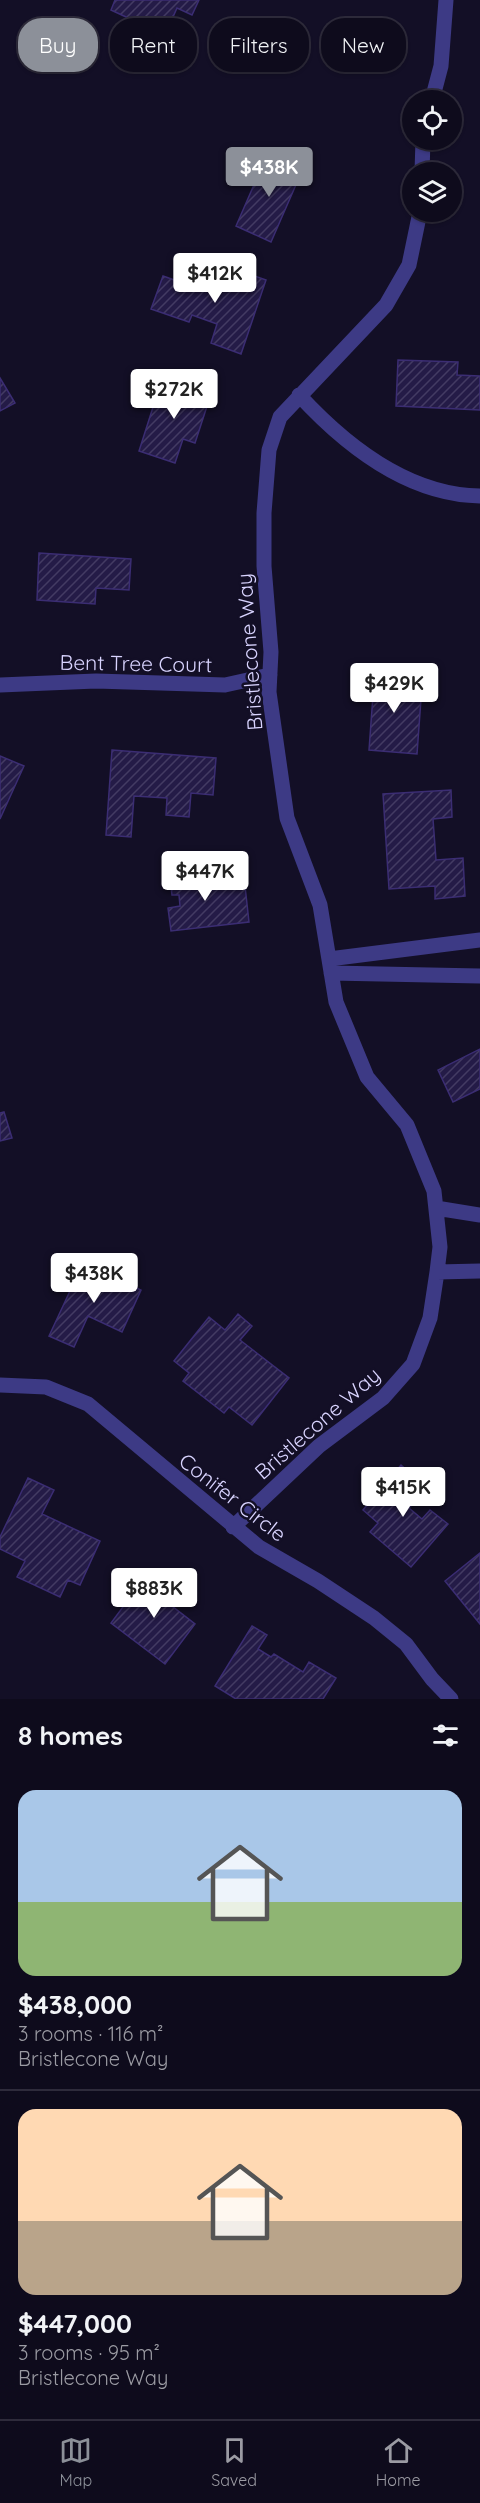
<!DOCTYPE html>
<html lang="en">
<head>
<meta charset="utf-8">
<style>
  :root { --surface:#0e0b1c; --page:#1c1929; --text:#f1f3f6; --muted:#9b9ba3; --line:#2e2b3b; --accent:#8c9099 }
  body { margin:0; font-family:Quicksand,sans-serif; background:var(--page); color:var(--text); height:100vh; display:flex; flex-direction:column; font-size:22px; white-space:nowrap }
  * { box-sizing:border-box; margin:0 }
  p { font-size:20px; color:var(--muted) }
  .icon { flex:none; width:33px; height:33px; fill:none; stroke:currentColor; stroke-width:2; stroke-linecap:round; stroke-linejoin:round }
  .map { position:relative; height:1699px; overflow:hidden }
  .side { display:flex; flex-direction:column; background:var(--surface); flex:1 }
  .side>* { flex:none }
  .hud { position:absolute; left:18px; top:18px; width:444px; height:54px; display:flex; gap:12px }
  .buttons { position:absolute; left:402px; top:90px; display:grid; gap:12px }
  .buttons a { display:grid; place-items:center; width:60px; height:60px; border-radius:50%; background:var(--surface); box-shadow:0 2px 4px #0004,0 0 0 2px var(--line); font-size:30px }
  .price { position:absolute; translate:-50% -51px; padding:0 14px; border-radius:6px; background:#fff; color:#222; font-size:20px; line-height:39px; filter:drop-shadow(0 2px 3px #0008) }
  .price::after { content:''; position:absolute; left:50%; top:36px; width:18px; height:14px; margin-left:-9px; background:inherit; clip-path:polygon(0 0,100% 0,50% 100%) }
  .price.selected { background:var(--accent); color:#fff }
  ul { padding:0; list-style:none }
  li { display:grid; align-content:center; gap:12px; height:318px; padding:0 18px }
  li+li { border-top:2px solid var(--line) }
  li span { display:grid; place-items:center; height:186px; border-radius:18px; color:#555 }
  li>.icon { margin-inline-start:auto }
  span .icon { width:108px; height:108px; fill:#fffc; stroke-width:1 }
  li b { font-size:26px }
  h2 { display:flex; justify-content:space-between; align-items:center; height:72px; padding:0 18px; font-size:26px }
  .pill { padding:0 21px; border-radius:24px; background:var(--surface); box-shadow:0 2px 4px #0004,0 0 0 2px var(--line); font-size:21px; line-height:54px }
  .pill.selected { background:var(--accent); color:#fff }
  .dock { display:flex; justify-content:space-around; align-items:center; height:84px; border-top:2px solid var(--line); background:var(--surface); font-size:16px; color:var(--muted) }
  .dock a { display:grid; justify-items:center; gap:3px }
  .dock .selected { color:var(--accent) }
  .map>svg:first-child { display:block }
  .building { fill:url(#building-hatch); stroke:#3b2d73; stroke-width:1.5 }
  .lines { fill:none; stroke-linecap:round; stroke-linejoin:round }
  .minor { stroke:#3d3a85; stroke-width:15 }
  .labels { text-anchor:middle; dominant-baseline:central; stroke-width:5; stroke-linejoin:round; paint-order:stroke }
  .street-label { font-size:21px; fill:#d9d4ff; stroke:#130f26 }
</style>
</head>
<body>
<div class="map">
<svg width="480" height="1699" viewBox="0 0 480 1699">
  <defs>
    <pattern id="building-hatch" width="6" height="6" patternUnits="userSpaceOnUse" patternTransform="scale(1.5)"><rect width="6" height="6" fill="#241b47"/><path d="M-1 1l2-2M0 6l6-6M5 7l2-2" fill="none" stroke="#433b63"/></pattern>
  </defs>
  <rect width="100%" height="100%" fill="#130f26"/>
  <!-- building -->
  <path class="building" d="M115,0H199L192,15L177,8L165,35L111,10Z
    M267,155L302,171L271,242L236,226Z
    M208,267L226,274L229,267L266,280L241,354L211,343L217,324L192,315L189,322L151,309L163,276L200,289Z
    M398,360L458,362L457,375L480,376V410L396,406Z
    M0,378L15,403L0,411Z
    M162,379L211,394L195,443L183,439L175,463L139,451Z
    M39,553L131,559L129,590L96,588L95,604L37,600Z
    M375,668L409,671L407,698L421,699L417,754L369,750Z
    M112,750L216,758L213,795L191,793L189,817L166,815L167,798L134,796L131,837L106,835Z
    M0,756L24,766L0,819Z
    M451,790L452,817L433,819L436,860L463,858L465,896L435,899V886L389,889L383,794Z
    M207,867L210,890L245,886L249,922L171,931L168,908L180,906L179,895H172L169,871Z
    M480,1049V1089L453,1102L438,1070Z
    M4,1112L12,1138L0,1141V1113Z
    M83,1263L141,1290L122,1332L88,1316L74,1347L49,1336Z
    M238,1314L252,1326L240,1340L289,1378L252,1425L229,1407L224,1413L183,1381L189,1373L174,1361L209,1317L225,1330Z
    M401,1465L427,1488L409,1508L422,1519L430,1510L448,1524L411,1567L370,1532L378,1523L363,1510Z
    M28,1478L54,1490L42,1514L100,1541L80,1585L68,1580L60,1597L17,1577L25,1561L0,1549V1537Z
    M480,1553V1624L445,1581Z
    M148,1573L179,1596L172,1606L195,1624L165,1664L111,1623Z
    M252,1626L267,1635L258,1649L271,1657L274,1654L303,1672L309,1662L336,1678L323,1699H236L215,1686Z"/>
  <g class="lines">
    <!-- minor -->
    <path class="minor" d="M432,100L441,66L446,0
      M422,172L423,140
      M299,395C346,446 408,495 480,496
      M0,685L96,681L225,685L270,675
      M329,959L480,940
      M331,973L480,976
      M436,1208L480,1215
      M437,1272L480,1271
      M0,1385L46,1387L88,1404L259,1547L318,1581L374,1618L406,1644L432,1679L451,1699
      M233,1527L319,1446L383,1398L413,1364L430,1318L437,1272L440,1247L434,1191L407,1125L367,1077L336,1002L320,905L287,818L269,692L271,652L264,566V513L269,450L280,417L386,305L409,265L420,212"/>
  </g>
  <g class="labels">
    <!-- street labels -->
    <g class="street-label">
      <text transform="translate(249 652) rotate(-94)">Bristlecone Way</text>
      <text transform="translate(136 663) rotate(1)">Bent Tree Court</text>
      <text transform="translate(317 1423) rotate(-41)">Bristlecone Way</text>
      <text transform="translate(233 1497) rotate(38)">Conifer Circle</text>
    </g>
  </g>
</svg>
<div class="buttons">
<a><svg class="icon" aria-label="locate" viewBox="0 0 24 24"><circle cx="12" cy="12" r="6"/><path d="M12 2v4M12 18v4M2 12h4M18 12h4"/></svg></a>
<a><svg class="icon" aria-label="layers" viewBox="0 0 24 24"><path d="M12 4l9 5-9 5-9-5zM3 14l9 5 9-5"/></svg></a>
</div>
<b class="price selected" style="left:269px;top:198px">$438K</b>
<b class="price" style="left:215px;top:304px">$412K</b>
<b class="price" style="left:174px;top:420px">$272K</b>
<b class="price" style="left:394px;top:714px">$429K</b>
<b class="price" style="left:205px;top:902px">$447K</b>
<b class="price" style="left:94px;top:1304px">$438K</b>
<b class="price" style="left:403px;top:1518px">$415K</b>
<b class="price" style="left:154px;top:1619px">$883K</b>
<div class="hud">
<a class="pill selected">Buy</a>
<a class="pill">Rent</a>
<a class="pill">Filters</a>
<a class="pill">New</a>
</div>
</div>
<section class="side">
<h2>8 homes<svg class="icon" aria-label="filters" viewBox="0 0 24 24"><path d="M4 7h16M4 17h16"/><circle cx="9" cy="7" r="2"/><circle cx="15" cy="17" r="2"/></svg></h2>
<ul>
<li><span style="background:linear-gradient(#a9c7e8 60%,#8fb573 0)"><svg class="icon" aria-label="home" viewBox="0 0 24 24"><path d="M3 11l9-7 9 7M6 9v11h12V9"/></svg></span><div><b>$438,000</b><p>3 rooms · 116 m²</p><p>Bristlecone Way</p></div></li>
<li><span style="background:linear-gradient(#ffd9b3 60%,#b9a48a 0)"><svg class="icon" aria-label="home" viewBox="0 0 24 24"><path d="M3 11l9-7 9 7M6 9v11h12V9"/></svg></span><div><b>$447,000</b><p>3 rooms · 95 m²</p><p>Bristlecone Way</p></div></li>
</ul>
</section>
<nav class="dock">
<a class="selected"><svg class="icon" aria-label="map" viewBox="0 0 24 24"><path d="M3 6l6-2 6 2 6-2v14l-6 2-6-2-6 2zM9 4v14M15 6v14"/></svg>Map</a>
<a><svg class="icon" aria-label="saved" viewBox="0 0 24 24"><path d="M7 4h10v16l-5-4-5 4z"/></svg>Saved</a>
<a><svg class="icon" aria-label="home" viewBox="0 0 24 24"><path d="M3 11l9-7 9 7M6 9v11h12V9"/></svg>Home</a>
</nav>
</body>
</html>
